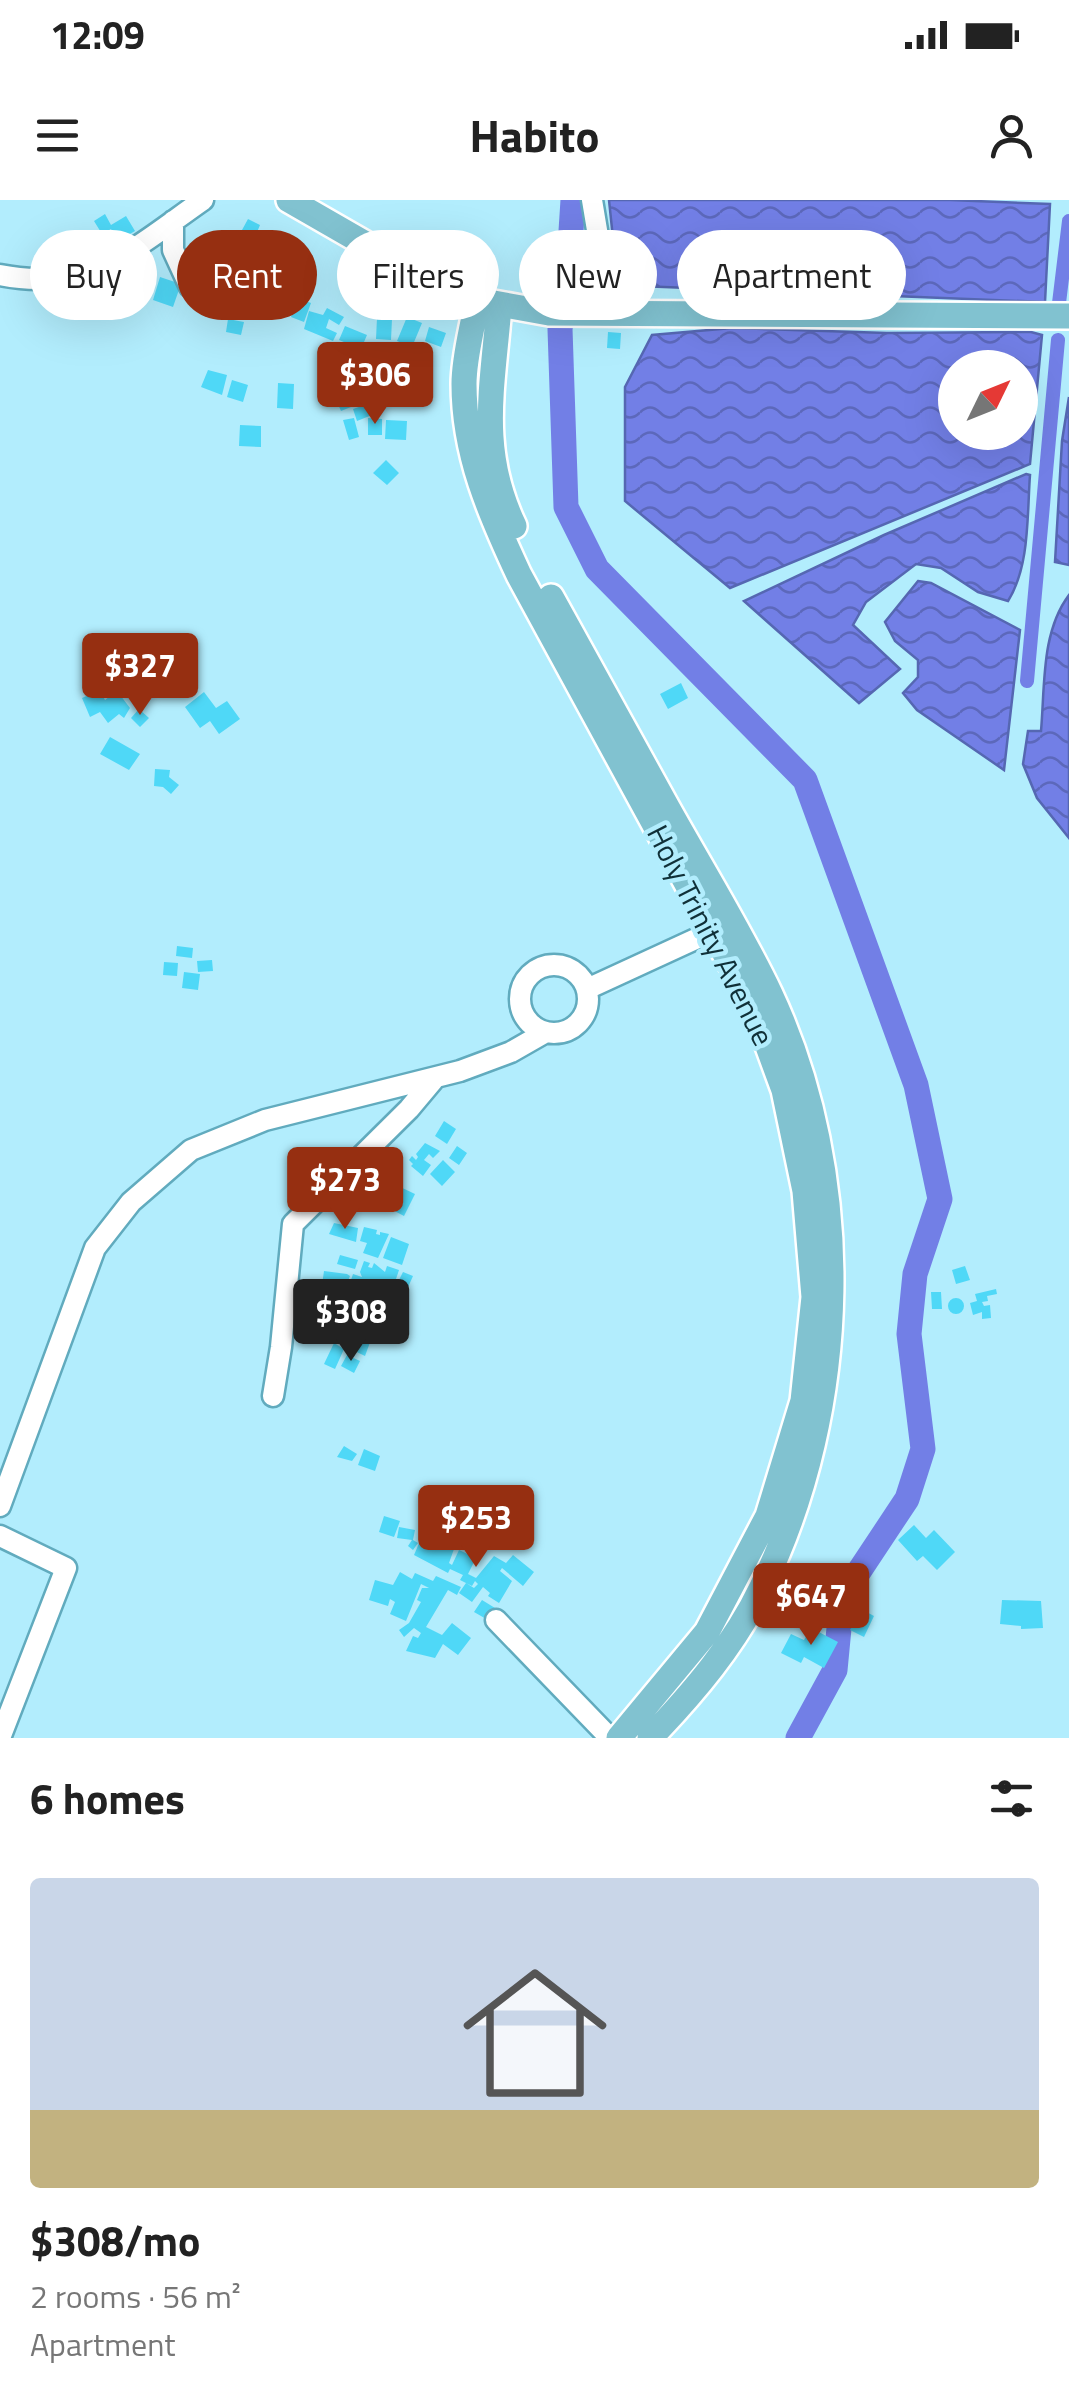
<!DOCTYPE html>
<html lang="en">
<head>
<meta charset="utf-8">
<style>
  :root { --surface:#fff; --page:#f6f6f6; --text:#222; --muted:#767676; --line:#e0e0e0; --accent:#962f11 }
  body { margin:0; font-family:"Titillium Web",sans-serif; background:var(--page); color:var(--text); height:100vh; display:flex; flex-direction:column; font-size:38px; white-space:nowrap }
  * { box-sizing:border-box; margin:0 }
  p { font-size:32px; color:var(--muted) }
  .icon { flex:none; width:55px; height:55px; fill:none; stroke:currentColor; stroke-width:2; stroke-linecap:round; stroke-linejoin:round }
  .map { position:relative; height:1538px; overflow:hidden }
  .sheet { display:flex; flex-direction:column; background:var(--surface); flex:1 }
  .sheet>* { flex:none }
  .top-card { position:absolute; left:30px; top:30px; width:1010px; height:90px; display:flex; gap:20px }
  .needle { width:65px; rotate:47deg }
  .buttons { position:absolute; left:938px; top:150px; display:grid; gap:20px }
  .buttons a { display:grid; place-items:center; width:100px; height:100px; border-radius:50%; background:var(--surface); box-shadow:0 10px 40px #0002; font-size:50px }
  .price { position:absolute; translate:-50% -85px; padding:0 22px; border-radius:10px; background:var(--accent); color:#fff; font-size:32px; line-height:65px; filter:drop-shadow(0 2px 5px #0008) }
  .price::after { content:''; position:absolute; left:50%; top:60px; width:30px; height:22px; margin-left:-15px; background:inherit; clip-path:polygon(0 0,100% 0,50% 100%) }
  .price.active { background:#222; color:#fff }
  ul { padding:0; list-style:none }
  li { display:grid; align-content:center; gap:20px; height:530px; padding:0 30px }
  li+li { border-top:2px solid var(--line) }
  li span { display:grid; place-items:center; height:310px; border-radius:10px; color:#555 }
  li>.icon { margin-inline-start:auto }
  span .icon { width:180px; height:180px; fill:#fffc; stroke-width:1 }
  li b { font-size:42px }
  h2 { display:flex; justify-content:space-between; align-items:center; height:120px; padding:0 30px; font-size:42px }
  .chip { padding:0 35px; border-radius:45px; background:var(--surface); box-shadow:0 10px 40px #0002; font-size:35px; line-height:90px }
  .chip.active { background:var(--accent); color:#fff }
  .status { display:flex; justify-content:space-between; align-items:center; height:70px; padding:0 50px; background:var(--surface); direction:ltr }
  .status svg { height:28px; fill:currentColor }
  header { display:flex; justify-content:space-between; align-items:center; height:130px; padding:0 30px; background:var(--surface); font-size:45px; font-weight:700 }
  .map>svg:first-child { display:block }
  .water { fill:url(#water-waves); stroke:#5567b2; stroke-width:2.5; fill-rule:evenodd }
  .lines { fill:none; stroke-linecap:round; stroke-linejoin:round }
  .canal { stroke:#727fe6; stroke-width:14 }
  .river { stroke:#727fe6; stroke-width:25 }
  .building { fill:#4fd8f7 }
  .minor-casing { stroke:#61abbe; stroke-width:25 }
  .major-casing { stroke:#fff; stroke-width:30 }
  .minor { stroke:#fff; stroke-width:20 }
  .major { stroke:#81c2d0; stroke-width:25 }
  .labels { text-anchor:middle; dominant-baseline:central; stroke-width:9; stroke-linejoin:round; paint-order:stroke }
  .street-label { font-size:30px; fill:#103038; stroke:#b2edfd }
</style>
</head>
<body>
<div class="status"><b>12:09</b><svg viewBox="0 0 49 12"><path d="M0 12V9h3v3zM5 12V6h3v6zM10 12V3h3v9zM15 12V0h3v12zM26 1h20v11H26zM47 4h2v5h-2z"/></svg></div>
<header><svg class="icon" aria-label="menu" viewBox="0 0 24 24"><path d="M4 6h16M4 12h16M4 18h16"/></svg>Habito<svg class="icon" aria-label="person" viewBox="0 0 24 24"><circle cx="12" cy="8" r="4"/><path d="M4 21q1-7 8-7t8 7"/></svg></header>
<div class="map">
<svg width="1069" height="1538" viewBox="0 0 1069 1538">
  <defs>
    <pattern id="water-waves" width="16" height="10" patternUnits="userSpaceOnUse" patternTransform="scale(2.5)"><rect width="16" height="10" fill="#727fe6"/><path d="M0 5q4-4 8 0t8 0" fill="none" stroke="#5c68bb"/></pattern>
  </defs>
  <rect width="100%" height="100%" fill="#b2edfd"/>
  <!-- water -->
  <path class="water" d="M609,0H950L1050,4L1045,102L639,86L617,77Z
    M732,128L887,133L1031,132L1042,135L1030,264L730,388L625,301V187L652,135ZM955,168H1020V232H955Z
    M1069,197V365L1055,362L1062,241Z
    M1026,274L1030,275C1027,315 1030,366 1008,401L978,392L941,368L916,364L866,402L853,425L900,469L859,503L744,401L884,335Z
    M918,381L931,383L1020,430L1004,570L917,510L903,493L918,477V460L895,441L885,422Z
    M1069,395V638L1037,598L1023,564L1028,531H1041C1045,486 1041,432 1069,395Z"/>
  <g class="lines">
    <!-- canal -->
    <path class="canal" d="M1059,103L1069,21
      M1027,481L1058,140"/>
    <!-- river -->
    <path class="river" d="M573,0L568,78L560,129L566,307L597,369L805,580L916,885L940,999L915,1074L909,1134L923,1249L907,1299L842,1397L835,1470L798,1538"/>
  </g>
  <!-- building -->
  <path class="building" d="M105,14L111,25L126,16L135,31L118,41L111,29L102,34L94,21Z
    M248,19L260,25L255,37L242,30Z
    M240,53L254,57L248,82L234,78Z
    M354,58L367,65L364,70L375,76L369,88L351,79L354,73L347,70Z
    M198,60L219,66L213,88L192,82Z
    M160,77L181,84L173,107L153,100Z
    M384,78L405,85L400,100L379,92Z
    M415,88L430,94L426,106L411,100Z
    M437,97L454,103L450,115L433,110Z
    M298,98L311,103L304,122L291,117Z
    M327,108L344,117L339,125L329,119L326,128L337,133L333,141L304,129L309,111L323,115Z
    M407,117L422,123L412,147L397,141Z
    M377,118L392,119L391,140L376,139Z
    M228,119L244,122L241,135L226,132Z
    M345,126L367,135L361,149L339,140Z
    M429,127L446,133L441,147L425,141Z
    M608,132L621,133L620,149L607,148Z
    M351,165L374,170L370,186L347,181Z
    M208,170L227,175L222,195L201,187Z
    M232,180L248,185L243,202L227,197Z
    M278,183L294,184L293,209L277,208Z
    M351,194L356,205L341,211L336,200Z
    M368,204L372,215L357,221L353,209Z
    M354,218L359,237L349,240L343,220Z
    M368,218L382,219V235H368Z
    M386,220L407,221L406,240L385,239Z
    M240,225L261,226V247L239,246Z
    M386,260L399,273L387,285L373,273Z
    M681,483L688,498L668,509L660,494Z
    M100,490L105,500L117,491L130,508L124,518L119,514L108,523L100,512L90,517L82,498Z
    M204,492L216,508L227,501L240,519L219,534L210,521L200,528L185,507Z
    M139,509L149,518L140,527L131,518Z
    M110,537L140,554L129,570L100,554Z
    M155,569L170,570L169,577L179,585L171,594L163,587L154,586Z
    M177,746L193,748L192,758L176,756Z
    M212,760L213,771L198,772L197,761Z
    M164,762L178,763L177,776L163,775Z
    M184,772L200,774L198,790L182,788Z
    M444,921L456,929L447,944L435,936Z
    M425,943L440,951L433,958L429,954L424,960L431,965L423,976L411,966L413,964L409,960L412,956L416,960L418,957L416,954Z
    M457,946L467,953L459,965L449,958Z
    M443,960L455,972L442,986L430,974Z
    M369,966L383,977L370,995L355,985Z
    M396,985L415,994L404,1016L385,1006Z
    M341,986L361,999L354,1010L334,997Z
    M334,1023L358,1028L356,1042L329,1034Z
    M364,1027L377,1030L376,1034L380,1035V1032L389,1034L378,1058L363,1053L367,1043L360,1041Z
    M391,1037L409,1044L402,1065L383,1058Z
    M340,1055L358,1060L355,1069L337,1064Z
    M364,1061L370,1063L368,1067L372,1068L374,1063L385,1072L387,1066L399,1070L396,1079L399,1080L403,1072L413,1076L405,1094L372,1082L371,1087L384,1091L380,1104L368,1101L369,1096L348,1089L353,1074L362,1077L360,1072Z
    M965,1066L970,1080L956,1084L952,1070Z
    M324,1071L347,1074L350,1076L345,1088L322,1085Z
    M996,1089L997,1094L987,1096L988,1101L982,1102L984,1106L990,1105L991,1118L982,1119V1112L973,1115L970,1103L977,1101L975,1094Z
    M931,1092H941L942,1109H932Z
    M391,1097L404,1105L395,1126L380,1123L383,1107Z
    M948 1106a8 8 0 1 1 16 0a8 8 0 1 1-16 0Z
    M330,1099L368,1109L363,1124L325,1113Z
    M297,1108L316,1112L313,1124L319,1112L335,1120L325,1144L308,1136L310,1131L293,1128Z
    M340,1128L355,1135L356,1131L372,1137L365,1156L334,1141Z
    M334,1143L344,1149L335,1169L324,1164Z
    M347,1155L360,1161L354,1173L341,1166Z
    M344,1246L357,1254L352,1261L337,1257Z
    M364,1249L380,1256L375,1271L358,1265Z
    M384,1316L400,1321L394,1337L379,1332Z
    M914,1325L926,1338L934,1330L955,1352L937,1370L923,1356L917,1361L898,1340Z
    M399,1327L415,1330L413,1340L418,1343L413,1350L408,1346L412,1340L397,1338Z
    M432,1340L454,1349L449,1363L452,1365L459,1350L476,1358L468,1374L476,1378L494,1356L506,1363L513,1355L534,1372L523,1386L502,1368L500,1371L512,1381L499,1403L488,1396L490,1393L483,1387L472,1402L459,1393L466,1383L474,1388L478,1384L475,1381L472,1386L460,1380L463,1375L450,1369L448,1373L414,1355L420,1341L430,1345Z
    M400,1372L412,1379L415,1373L433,1381L436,1376L461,1387L457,1395L448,1390L426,1427L442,1435L452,1423L471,1438L458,1455L443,1444L435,1458L406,1451L413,1436L418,1438L421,1433L414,1428L404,1437L399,1430L409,1423L421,1402L417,1400L422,1388H429L421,1384L406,1421L390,1414L395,1402L390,1399L388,1406L369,1400L375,1380L393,1385Z
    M482,1400L495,1408L488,1420L474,1412Z
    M1002,1400L1041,1401L1043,1428L1021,1429V1426L1000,1424Z
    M861,1409L874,1416L864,1437L850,1430Z
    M811,1428L838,1442L824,1468L804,1457L801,1463L781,1453L791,1434L804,1440Z"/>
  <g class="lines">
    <defs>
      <path id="minor" d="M592,0L611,114
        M173,21V50L190,87C219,105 225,70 257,98
        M0,75C90,93 134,48 203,0
        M520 799a34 34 0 1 1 68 0a34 34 0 1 1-68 0Z
        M587,789L726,725
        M273,1196L281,1147L293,1024L409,909L435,878
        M0,1306L95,1048L131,1002L191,950L265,920L460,871L511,852L546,832
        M0,1336L66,1368L0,1538
        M496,1420L610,1538"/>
      <path id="major" d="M289,0L397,62L477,100L549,113L1069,116
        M477,100C473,127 464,156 464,184C464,254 490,313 519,375L753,805L784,890L805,991L814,1097L803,1201L768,1316L707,1432L619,1538
        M499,106C493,186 477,249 514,326
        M551,397C590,467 629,538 668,609C702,670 740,731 770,794C855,976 850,1207 762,1387C735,1444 693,1493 650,1538"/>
    </defs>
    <!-- minor casing -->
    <use href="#minor" class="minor-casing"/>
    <!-- major casing -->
    <use href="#major" class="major-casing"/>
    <!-- minor -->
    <use href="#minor" class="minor"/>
    <!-- major -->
    <use href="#major" class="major"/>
  </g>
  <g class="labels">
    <!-- street labels -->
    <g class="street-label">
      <text transform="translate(711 735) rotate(63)">Holy Trinity Avenue</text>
    </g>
  </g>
</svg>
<div class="buttons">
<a><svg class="needle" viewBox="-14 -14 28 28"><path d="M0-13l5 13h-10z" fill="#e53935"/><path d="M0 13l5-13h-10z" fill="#767676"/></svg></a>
</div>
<b class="price" style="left:375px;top:227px">$306</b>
<b class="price" style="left:140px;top:518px">$327</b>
<b class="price" style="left:345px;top:1032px">$273</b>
<b class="price active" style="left:351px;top:1164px">$308</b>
<b class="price" style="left:476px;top:1370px">$253</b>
<b class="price" style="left:811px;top:1448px">$647</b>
<div class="top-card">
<a class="chip">Buy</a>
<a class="chip active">Rent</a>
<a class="chip">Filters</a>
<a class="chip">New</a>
<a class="chip">Apartment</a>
</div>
</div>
<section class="sheet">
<h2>6 homes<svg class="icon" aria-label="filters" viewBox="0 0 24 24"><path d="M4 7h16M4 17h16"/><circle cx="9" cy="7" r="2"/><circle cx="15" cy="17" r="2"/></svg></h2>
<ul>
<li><span style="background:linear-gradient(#c9d6e8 75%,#c2b280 0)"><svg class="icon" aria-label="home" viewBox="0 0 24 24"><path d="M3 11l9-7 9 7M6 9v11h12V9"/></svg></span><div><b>$308/mo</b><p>2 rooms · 56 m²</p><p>Apartment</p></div></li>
</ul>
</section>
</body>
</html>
